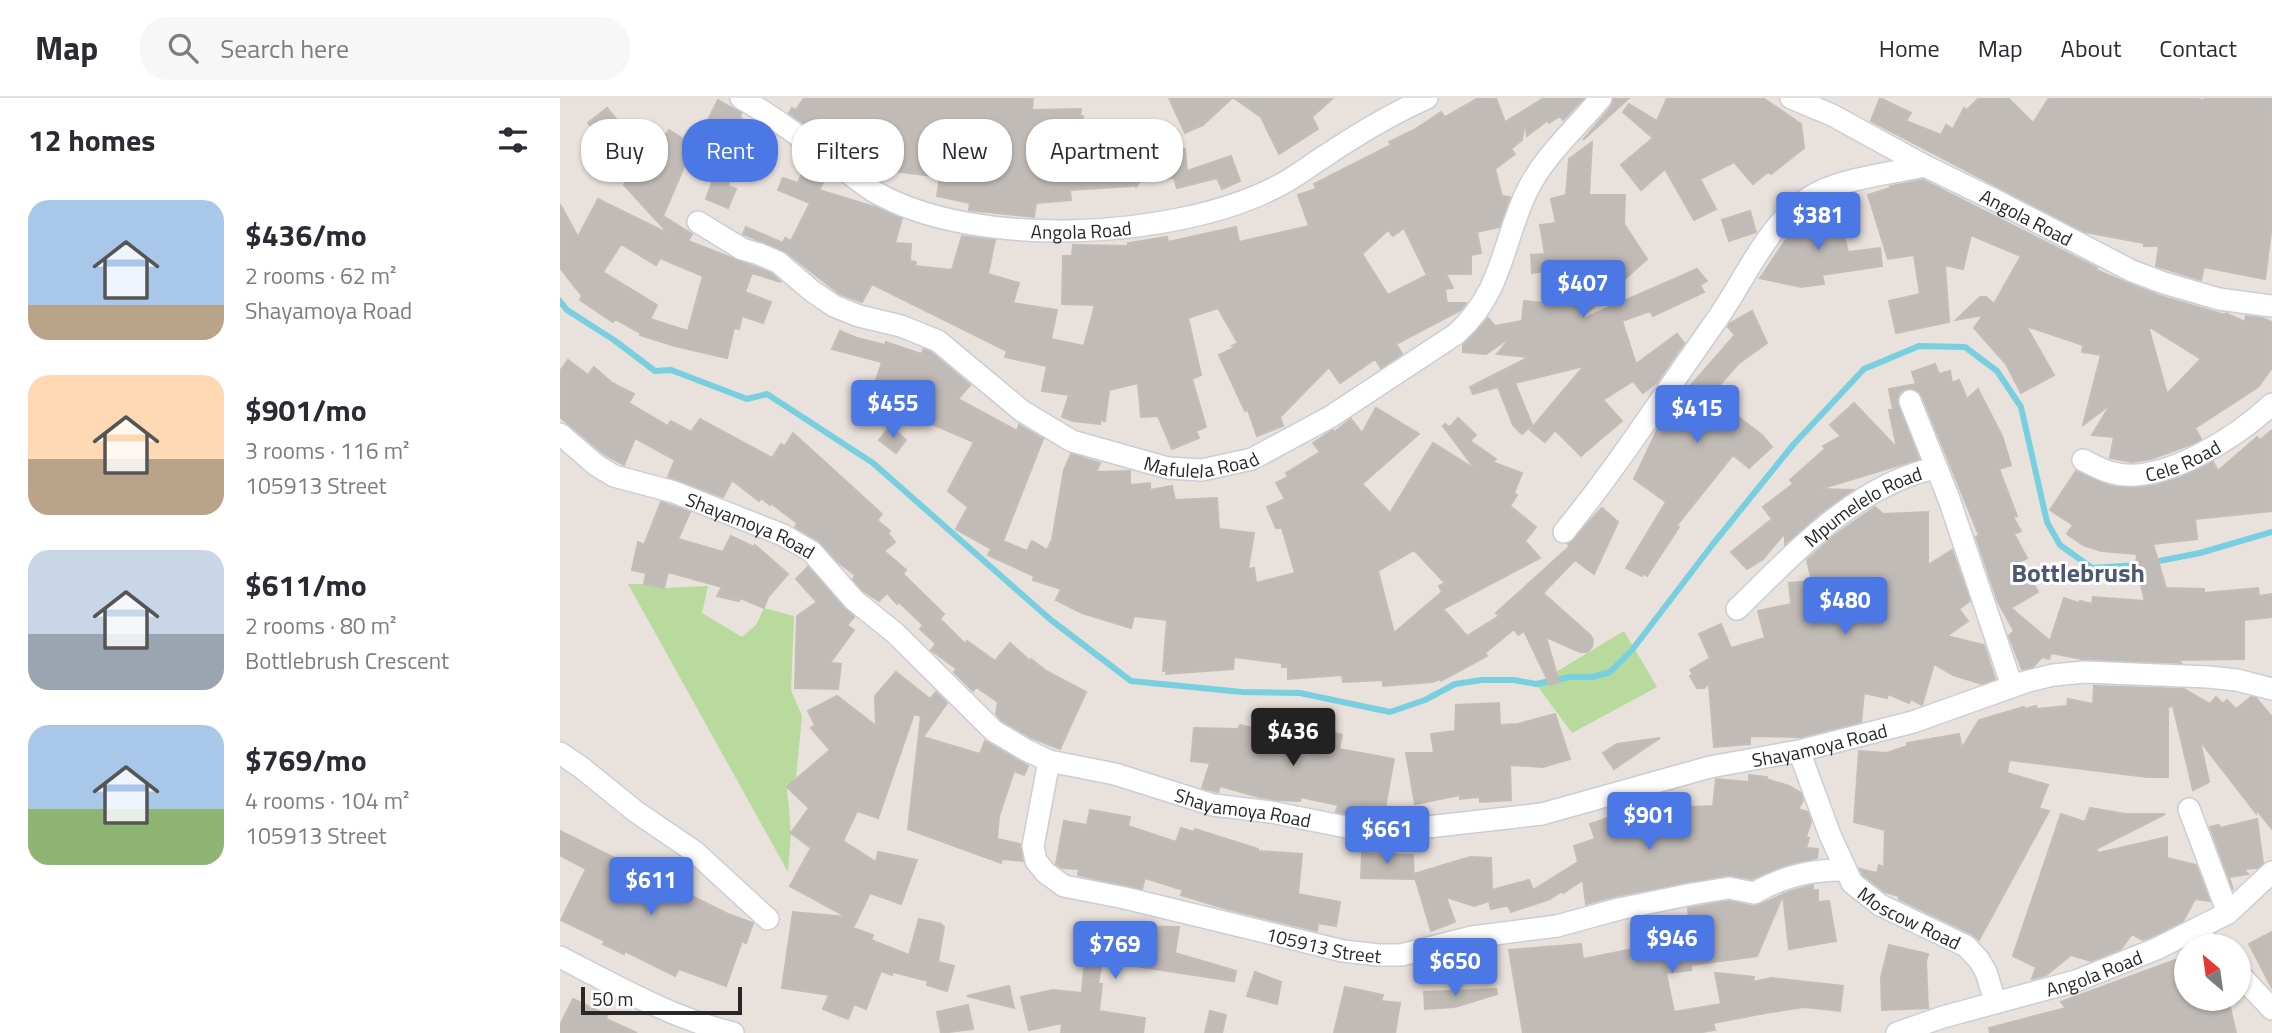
<!DOCTYPE html>
<html lang="en">
<head>
<meta charset="utf-8">
<style>
  :root { --surface:#fff; --page:#f7f7f7; --text:#2b2b33; --muted:#7c7c81; --line:#e1e1e2; --accent:#4b78e5 }
  body { margin:0; font-family:"Titillium Web",sans-serif; background:var(--page); color:var(--text); height:100vh; display:flex; flex-direction:column; font-size:26px; white-space:nowrap }
  * { box-sizing:border-box; margin:0 }
  p { font-size:23px; color:var(--muted) }
  .icon { flex:none; width:38px; height:38px; fill:none; stroke:currentColor; stroke-width:2; stroke-linecap:round; stroke-linejoin:round }
  .map { position:relative; flex:1; overflow:hidden }
  .sheet { display:flex; flex-direction:column; background:var(--surface); width:560px }
  .sheet>* { flex:none }
  .hud { position:absolute; left:21px; top:21px; width:665px; height:63px; display:flex; gap:14px }
  .needle { width:46px; rotate:331deg }
  .fabs { position:absolute; left:1614px; top:836px; display:grid; gap:14px }
  .fabs a { display:grid; place-items:center; width:77px; height:77px; border-radius:50%; background:var(--surface); box-shadow:0 2px 5px #0004; font-size:35px }
  .scale { position:absolute; left:21px; bottom:18px; width:161px; box-sizing:border-box; padding-left:7px; border:4px solid #282828; border-top:0; font-size:19px; line-height:24px; white-space:nowrap; color:#282828; -webkit-text-stroke:5px #fff; paint-order:stroke }
  .price { position:absolute; translate:-50% -60px; padding:0 16px; border-radius:7px; background:var(--accent); color:#fff; font-size:23px; line-height:46px; filter:drop-shadow(0 2px 4px #0008) }
  .price::after { content:''; position:absolute; left:50%; top:42px; width:21px; height:16px; margin-left:-10px; background:inherit; clip-path:polygon(0 0,100% 0,50% 100%) }
  .price.active { background:#222; color:#fff }
  ul { padding:0; list-style:none }
  li { display:flex; align-items:center; gap:21px; height:175px; padding:0 28px }
  li span { display:grid; place-items:center; flex:none; width:196px; height:140px; border-radius:21px; color:#555 }
  li>.icon { margin-inline-start:auto }
  span .icon { width:84px; height:84px; fill:#fffc; stroke-width:1 }
  li b { font-size:30px }
  h2 { display:flex; justify-content:space-between; align-items:center; height:84px; padding:0 28px; font-size:30px }
  .chip { padding:0 24px; border-radius:28px; background:var(--surface); box-shadow:0 2px 5px #0004; font-size:24px; line-height:63px }
  .chip.active { background:var(--accent); color:#fff }
  header { display:flex; align-items:center; gap:42px; box-sizing:border-box; height:98px; padding:0 35px; background:var(--surface); border-bottom:2px solid var(--line) }
  header strong { font-size:33px }
  nav { display:flex; gap:38px; margin-inline-start:auto; font-size:24px }
  .search { width:490px; height:63px; background:var(--page); display:flex; align-items:center; gap:18px; box-sizing:border-box; padding:0 24px; border-radius:28px; color:var(--muted); font-size:26px }
  main { display:flex; flex:1; min-height:0 }
  .map>svg:first-child { display:block }
  .green { fill:#b8da9d }
  .lines { fill:none; stroke-linecap:round; stroke-linejoin:round }
  .stream { stroke:#78cfe0; stroke-width:6 }
  .building { fill:#c1bbb7; stroke:#c4bdb5; stroke-width:2; fill-rule:evenodd }
  .minor-casing { stroke:#c9ced8; stroke-width:24 }
  .minor { stroke:#fff; stroke-width:21 }
  .labels { text-anchor:middle; dominant-baseline:central; stroke-width:6; stroke-linejoin:round; paint-order:stroke }
  .street-label { font-size:19px; fill:#282828; stroke:#fff }
  .district-label { font-size:26px; font-weight:bold; fill:#4e5873; stroke:#fff }
</style>
</head>
<body>
<header>
<strong>Map</strong>
<div class="search"><svg class="icon" aria-label="search" viewBox="0 0 24 24"><circle cx="10" cy="10" r="6"/><path d="M15 15l6 6"/></svg>Search here</div>
<nav><a>Home</a><a>Map</a><a>About</a><a>Contact</a></nav>
</header>
<main>
<section class="sheet">
<h2>12 homes<svg class="icon" aria-label="filters" viewBox="0 0 24 24"><path d="M4 7h16M4 17h16"/><circle cx="9" cy="7" r="2"/><circle cx="15" cy="17" r="2"/></svg></h2>
<ul>
<li><span style="background:linear-gradient(#a9c7e8 75%,#b9a48a 0)"><svg class="icon" aria-label="home" viewBox="0 0 24 24"><path d="M3 11l9-7 9 7M6 9v11h12V9"/></svg></span><div><b>$436/mo</b><p>2 rooms · 62 m²</p><p>Shayamoya Road</p></div></li>
<li><span style="background:linear-gradient(#ffd9b3 60%,#b9a48a 0)"><svg class="icon" aria-label="home" viewBox="0 0 24 24"><path d="M3 11l9-7 9 7M6 9v11h12V9"/></svg></span><div><b>$901/mo</b><p>3 rooms · 116 m²</p><p>105913 Street</p></div></li>
<li><span style="background:linear-gradient(#c9d6e8 60%,#9aa5b1 0)"><svg class="icon" aria-label="home" viewBox="0 0 24 24"><path d="M3 11l9-7 9 7M6 9v11h12V9"/></svg></span><div><b>$611/mo</b><p>2 rooms · 80 m²</p><p>Bottlebrush Crescent</p></div></li>
<li><span style="background:linear-gradient(#a9c7e8 60%,#8fb573 0)"><svg class="icon" aria-label="home" viewBox="0 0 24 24"><path d="M3 11l9-7 9 7M6 9v11h12V9"/></svg></span><div><b>$769/mo</b><p>4 rooms · 104 m²</p><p>105913 Street</p></div></li>
</ul>
</section>
<div class="map">
<svg width="1712" height="935" viewBox="0 0 1712 935">
  <rect width="100%" height="100%" fill="#e9e1db"/>
  <!-- green -->
  <path class="green" d="M68,486H84L104,490L148,488L142,515L182,539L196,527L204,510L234,518L231,592L242,618L236,680L227,690L231,735L228,774Z
    M1064,533L1097,589L1012,635L976,586Z"/>
  <g class="lines">
    <!-- stream -->
    <path class="stream" d="M0,203L7,212L54,242L95,273L111,272L187,301L207,296L313,365L491,522L571,583L682,594L740,595L830,614L865,602L895,586L922,582H954L976,586L1010,579H1032L1050,574L1072,552L1153,446L1233,347L1304,271L1359,248L1405,249L1437,273L1461,309L1487,424L1500,447L1532,470L1578,467L1640,455L1712,434"/>
  </g>
  <!-- building -->
  <path class="building" d="M244,0H473L472,12L521,11L520,18H523L522,35L502,34L503,74L559,75L555,73L554,75L548,42L557,41L556,30L572,27L574,38L581,37L568,55L625,51L627,73L671,58L680,83L662,91L657,80L617,90L614,80L581,82L576,89L572,85V88L510,92L511,102L476,105L474,119L409,112L410,105L377,98L380,79L325,72L328,53L268,43L229,15L232,10L236,12Z
    M609,0H672L643,27L625,35Z
    M674,0H773L752,19L758,31L719,56L701,19Z
    M918,0H936L945,24L984,0H1024L1003,22L1000,18L989,25L988,22L967,38L965,23L962,42L951,51L955,56L935,71L942,98L950,99L939,129L917,134L921,155L911,157V176H886L893,190L885,191L887,205H906L901,212L836,246L842,256L821,270L815,261L780,285L769,269L720,319L723,328L697,338L688,312L685,313L659,257L674,250L672,248L678,245L658,210L628,220L641,277L632,281L646,329L636,333L639,340L612,351L598,318L581,319L578,285L549,292L545,323L540,322V326L513,323L502,319L509,297L482,293L487,268L445,259L447,253L312,186L302,204L280,196L226,154L183,136L186,129L223,145L225,140L231,143L250,105L218,92L223,80L238,85L248,61L268,76L259,92L318,110L342,120L335,145L351,146L350,163L356,164L355,168L392,172L402,138L435,142L428,176L459,185L453,205L497,212L491,241L524,248L535,207L502,206L503,158H512L513,147L568,148V145L607,139L608,144L676,129L679,144L749,128L738,97L756,91L754,86L831,47L829,44L854,32L881,14L885,19ZM844,130L867,177L828,197L802,156L828,132L833,138Z
    M1054,0H1069L1023,42L1051,9Z
    M1107,0H1203L1241,26L1244,50L1211,76L1208,74L1193,86L1174,64L1140,81L1156,111L1134,122L1105,71L1081,92L1061,67L1093,40L1063,14L1069,6L1097,23Z
    M1320,0L1351,15L1346,23L1381,37L1386,27L1393,31L1404,10L1407,12L1419,0H1448L1473,25L1489,0H1639L1642,3L1645,0H1712V127L1705,181L1644,169L1641,182L1596,168L1599,148H1584V145L1525,134L1311,23Z
    M158,2L181,15L180,19L184,23L168,88L176,91L168,110L146,101L157,71L126,64L103,118L132,136L128,143L211,175L221,184L192,175L185,194L211,204L203,225L182,218L179,231L174,230L167,260L115,248L80,237V235L55,221L53,224L20,202L22,198L0,170V106L18,139L38,101L109,136L64,87L68,77L54,71L74,31L95,54L109,32L135,48ZM61,146L96,167L100,160L143,178L128,233L90,221L97,207L43,174Z
    M47,10L66,33L48,49L28,25Z
    M1032,44L1029,97H1065L1064,126L1087,161L1018,223L1137,171L1147,183L1140,187L1144,194L1093,218L1090,213L1062,223L1076,266L1117,236L1124,245L1097,284L1083,295L1073,283L1043,302L1062,323L1021,358L995,332L985,344L970,332L1024,268L955,285L972,327L962,336L953,327L938,289L913,296L910,289L969,259L937,256L952,238L926,256L903,254V247L928,220L935,228L962,223L964,203L984,205L1041,201L1033,164L972,175L971,157L985,156L980,127L996,125L991,101L1006,97L1009,61Z
    M1363,82L1537,170L1536,172L1567,185L1600,198L1665,217L1666,215L1685,224L1686,218L1702,220L1712,224V270L1698,289L1635,330L1641,341L1632,346L1591,361L1572,364L1550,360L1554,339L1532,337L1551,306L1523,327L1541,257L1522,254L1523,247L1466,228L1494,277L1461,295L1446,266L1414,230L1423,217L1396,222L1420,199H1426L1434,206L1461,158L1456,156L1411,137L1403,171L1385,167L1389,224L1336,235L1329,203L1360,196L1354,157L1328,161L1308,97L1330,90V88ZM1588,228L1641,261L1607,296Z
    M1277,107L1288,154L1320,150L1322,168L1262,177L1264,186L1241,189L1200,180L1234,130L1256,112Z
    M1190,113L1196,134L1169,143L1162,122Z
    M1192,213L1207,245L1178,266L1147,301L1172,314L1202,337L1212,349L1189,370L1173,357L1117,427L1119,429L1087,478L1084,475L1082,478L1066,470L1106,404L1074,381L1101,324L1112,309L1175,237L1168,229L1169,226Z
    M280,233L297,240L325,247L326,244L361,256L364,251L371,254L410,287L398,301L457,333L459,327L483,341L443,443L467,453L472,443L487,452L492,442L504,372L511,356L540,365L536,374L570,373V387L590,385V392L612,388L615,402L657,400L659,431L694,435L688,471L694,470L696,485L735,475L722,430H716L707,409L725,401L716,385L728,379L726,375L760,354L753,345L773,332L774,334L791,321L802,335L816,310L859,336L802,386L830,415L873,345L915,371L883,328L885,326L890,329L898,320L916,337L910,343L936,361L932,364L962,375L954,395L957,397L950,408L976,429L965,443L980,460L883,511L907,538L939,518L936,515L1010,448L1008,446L1042,410L1058,424L1034,476L1015,462L983,495L1030,537L1033,542L1032,549L1027,554H1020L986,539L999,584L990,587L964,533L958,537L954,531L925,555L927,558L881,583L880,581L872,584L823,588V582L783,584L782,577L728,581V569H722V565L674,559L673,571L606,576L607,573H603L607,522L574,518L571,530L522,515L496,502L501,491L473,482L474,478L428,457L431,451L396,431L408,409L388,393L414,344L374,327L312,294L322,264L272,251ZM854,452L885,485L879,488L882,494L834,535L818,473Z
    M8,262L28,277L34,269L52,285L74,296L69,305L108,328L111,323L131,334L140,321L212,360L221,346L225,348L233,335L322,416L317,422L330,433L328,435L335,444L324,453L346,472L343,476L384,516L380,521L405,546L407,543L435,563L450,545L470,563L471,561L486,573L526,594L500,651L472,640L442,623L436,616L438,604L416,589L413,593L394,574L397,571L371,552L376,546L360,531L363,527L339,504L337,506L327,495L319,503L303,493L293,481L295,477L278,464L259,443L235,429L237,425L211,405L210,407L201,400L199,403L172,382L163,399L108,379L115,362L75,340L64,367L44,356L0,319V273Z
    M1375,266L1379,276L1390,273L1392,285L1399,282L1407,301L1418,291L1442,338L1451,367L1439,371L1457,418L1453,419L1461,433L1454,436L1467,460L1461,463L1478,494L1451,510L1490,543L1504,500L1519,505L1520,503L1532,506L1533,499L1585,503L1576,468L1577,456L1541,453L1523,447L1507,436L1513,427L1490,412L1516,373L1550,388L1571,390L1596,387L1621,379L1653,364L1658,373L1697,339L1700,342L1712,332V413L1635,421L1637,441L1593,446L1606,490L1644,491V495L1698,490L1699,498L1712,496V519L1684,522V561L1618,562L1621,565L1522,561L1491,555L1489,561L1482,559L1473,569L1462,571L1449,538L1454,533L1438,504L1416,439L1419,437L1362,298L1353,290L1340,294L1337,302L1359,361L1260,391L1293,392L1259,416L1225,446V435L1203,461L1187,471L1171,454L1212,421L1203,409L1233,386L1230,382L1265,351L1263,348L1281,338L1270,327L1294,305L1337,350L1329,312H1333L1329,291L1356,286L1352,274Z
    M330,328L346,342L336,355L319,342Z
    M101,404L130,414L118,441L163,454L171,438L194,449L195,447L228,476L208,499L204,510L180,500L179,503L157,498L162,489L108,474L104,490L84,486L86,475L72,472L78,444L84,447Z
    M1315,409L1323,416L1368,414V467L1392,452L1410,503L1399,511L1408,523L1387,538L1424,547L1435,581L1422,586L1393,577L1374,566L1362,607L1351,601L1349,605L1328,596L1327,600L1304,595L1301,624L1241,639L1190,638V646L1154,649L1149,586L1144,590H1137L1130,578L1133,576L1130,572L1150,560L1139,536L1161,526L1171,550L1205,540L1198,513L1231,506L1229,485L1252,483L1247,462L1275,437Z
    M248,469L294,519L287,527L294,532L270,565L281,566L278,591L235,590L237,518L257,504L236,481Z
    M336,574L370,601L376,594L387,605L363,639L420,656L425,643L468,668L464,677L454,673L439,718L437,741L460,746L463,763L442,761L441,765L348,731L361,618L354,616L318,720L297,713L283,743L316,764L318,754L357,762L341,806L310,795L293,830L313,837L311,842L349,857L359,821L381,826L384,829L378,864L394,868L387,893L367,887L368,883L333,874L332,877L321,873L306,911L294,906L288,921L263,911L269,897L222,890L233,814L287,819L230,788L251,750L231,735L249,710L227,689L270,652L251,630L255,627L248,613L277,598L316,628L315,598Z
    M1534,588L1624,591L1650,606L1656,599L1663,606L1667,602L1676,611L1691,599L1696,600L1712,619V731L1696,711V715L1640,643L1649,684L1633,692L1613,608L1608,609V679H1587L1449,662L1447,675L1488,687L1479,710L1489,713L1419,842L1412,836L1339,801V798L1325,794L1303,777L1300,771L1317,775L1319,767L1324,769L1325,732L1294,724L1299,653L1327,655L1347,648V645L1399,636L1402,650L1419,622L1464,609L1465,611L1476,608L1477,611L1507,608L1508,601L1533,606Z
    M939,605L940,627L958,626L995,616L1010,661L983,669L950,667L951,702L920,704V699L900,701V697L855,706L846,655H874L871,636L895,633L896,607Z
    M680,627L696,631L739,649L743,631L763,636L764,632L782,637L779,651L834,661L825,710L812,707L809,719L776,714L778,707L740,699V703L716,702L699,699L660,688L658,694L642,690L650,665L631,663L634,630L678,631Z
    M1100,640L1054,671L1043,655L1057,646Z
    M1189,677L1207,679L1206,681L1229,688L1241,695L1243,703L1238,711L1248,714L1251,724L1246,739L1249,740L1246,750L1258,751L1257,760L1223,768L1192,781L1167,777L1056,798L1026,806L1023,782L1003,795L1002,793L990,801L951,814L948,808L950,807L931,811L929,803L914,808L886,799L895,824L871,833L854,776L910,759L931,760L932,792L969,782L973,792L1018,764L1014,748L1035,741L1030,726L1059,716L1060,718L1129,713V709L1153,708L1156,681L1189,684Z
    M1530,710L1566,716H1605L1536,751L1538,755L1607,739V760L1636,767L1650,803L1635,801L1623,823L1591,839L1582,842L1572,836L1561,851L1531,863L1511,857L1486,877L1472,881L1476,869L1453,858L1501,716L1525,724Z
    M530,712L570,719L568,728L616,744L621,730L634,734L635,731L698,751V753L742,756L738,796L780,804L776,828L758,825L757,833L667,811L621,797L623,792L585,780L582,791L518,777L519,771L502,770L496,766L504,723L527,727Z
    M1697,721L1703,765L1697,770L1684,771L1688,776L1669,779L1673,792L1650,729L1659,727L1660,730Z
    M0,733L168,816L193,825L186,845L182,843L166,888L119,871L115,878L65,853L64,856L43,846L45,843L1,822L26,771L0,757Z
    M802,755L853,757L854,781L801,780Z
    M1253,787V792H1258V804L1269,803L1276,843L1229,851L1223,797L1197,858L1131,867V872L1106,875L1114,914L1161,906L1155,875L1194,879L1193,884L1211,880L1283,888L1280,913L1244,909L1205,915L1153,925L1155,932L1136,935H963L949,852L1021,846L1023,861L1073,851H1132L1128,810L1169,803L1191,808L1199,807L1231,793Z
    M548,828L619,829L615,855L676,873L674,883L542,863L538,886H542L539,913L585,920L583,935H501L502,925L469,932L461,899L493,892L522,895L526,847L541,853Z
    M1712,834V890L1689,846Z
    M1329,847L1368,856L1366,864L1368,910L1322,912L1321,879Z
    M1626,858V901H1668L1676,935H1430L1429,930L1506,910L1501,904Z
    M695,874L721,884L717,906L687,898Z
    M449,888L454,910L407,898Z
    M785,889L823,897L821,903L840,905L835,935H774Z
    M936,891L937,896L895,909L865,911L864,894Z
    M13,901L47,917L46,921L77,935H0V927Z
    M408,907L413,931L381,935L377,914Z
    M650,913L666,917L662,935H645Z"/>
  <g class="lines">
    <defs>
      <g id="minor">
        <path id="s1" d="M181,0C215,19 245,43 277,66C289,75 302,86 315,94C416,152 615,141 716,89C733,81 749,68 765,58C798,36 831,16 867,0"/>
        <path id="s2" d="M1231,0L1272,17L1365,68L1435,102L1572,173L1604,185L1659,201L1712,208"/>
        <path id="s3" d="M138,124L182,151L199,156L218,164L252,193L274,208L299,218L341,228L378,243L462,313L512,343L608,370L642,372L692,361L770,319L896,236C943,194 942,145 967,93C984,58 1016,30 1041,0"/>
        <path d="M1350,303L1389,401L1452,588"/>
        <path id="s4" d="M0,336L36,367L54,378L114,394L223,437L252,454L294,502L335,535L434,633L466,652L489,663L555,676L653,707L711,714L781,728L809,732H841L982,716L1150,669L1239,653L1353,624L1465,584L1493,577L1525,574L1648,579L1677,582L1712,591"/>
        <path id="s5" d="M1523,362C1533,367 1543,373 1553,375C1602,388 1678,338 1712,306"/>
        <path d="M1004,434C1058,368 1104,296 1153,227C1185,184 1207,121 1257,95C1286,80 1332,75 1365,68"/>
        <path id="s6" d="M1177,511C1234,456 1294,388 1375,370"/>
        <path id="s7" d="M1239,653L1270,737L1292,785L1320,807L1406,848L1419,862L1426,874L1435,903"/>
        <path d="M0,655L22,670L75,713L135,754L208,821"/>
        <path id="s8" d="M489,663L473,748L476,763L486,775L504,788L565,800L783,853L819,857H841L912,839L997,828L1059,811L1132,796L1169,790L1194,795C1224,778 1250,772 1284,772"/>
        <path d="M1629,711L1668,815"/>
        <path d="M1636,833L1652,849"/>
        <path d="M0,859C56,888 112,920 173,935"/>
        <path d="M1678,875L1712,911"/>
        <path id="s9" d="M1337,935L1383,919L1516,883L1596,851L1668,815L1712,774"/>
      </g>
    </defs>
    <!-- minor casing -->
    <use href="#minor" class="minor-casing"/>
    <!-- minor -->
    <use href="#minor" class="minor"/>
  </g>
  <g class="labels">
    <!-- street labels -->
    <g class="street-label">
      <text stroke="none"><textPath href="#s2" startOffset="264">Angola Road</textPath></text>
      <text stroke="none"><textPath href="#s1" startOffset="376">Angola Road</textPath></text>
      <text stroke="none"><textPath href="#s3" startOffset="572">Mafulela Road</textPath></text>
      <text stroke="none"><textPath href="#s5" startOffset="105">Cele Road</textPath></text>
      <text stroke="none"><textPath href="#s6" startOffset="164">Mpumelelo Road</textPath></text>
      <text stroke="none"><textPath href="#s4" startOffset="214">Shayamoya Road</textPath></text>
      <text stroke="none"><textPath href="#s4" startOffset="1388">Shayamoya Road</textPath></text>
      <text stroke="none"><textPath href="#s4" startOffset="800">Shayamoya Road</textPath></text>
      <text stroke="none"><textPath href="#s7" startOffset="210">Moscow Road</textPath></text>
      <text stroke="none"><textPath href="#s8" startOffset="406">105913 Street</textPath></text>
      <text stroke="none"><textPath href="#s9" startOffset="206">Angola Road</textPath></text>
    </g>
    <!-- district labels -->
    <g class="district-label">
      <text x="1518" y="474">Bottlebrush</text>
    </g>
  </g>
</svg>
<div class="fabs">
<a><svg class="needle" viewBox="-14 -14 28 28"><path d="M0-13l5 13h-10z" fill="#e53935"/><path d="M0 13l5-13h-10z" fill="#7c7c81"/></svg></a>
</div>
<div class="scale">50 m</div>
<b class="price" style="left:1258px;top:154px">$381</b>
<b class="price" style="left:1023px;top:222px">$407</b>
<b class="price" style="left:333px;top:342px">$455</b>
<b class="price" style="left:1137px;top:347px">$415</b>
<b class="price" style="left:1285px;top:539px">$480</b>
<b class="price active" style="left:733px;top:670px">$436</b>
<b class="price" style="left:1089px;top:754px">$901</b>
<b class="price" style="left:827px;top:768px">$661</b>
<b class="price" style="left:91px;top:819px">$611</b>
<b class="price" style="left:1112px;top:877px">$946</b>
<b class="price" style="left:555px;top:883px">$769</b>
<b class="price" style="left:895px;top:900px">$650</b>
<div class="hud">
<a class="chip">Buy</a>
<a class="chip active">Rent</a>
<a class="chip">Filters</a>
<a class="chip">New</a>
<a class="chip">Apartment</a>
</div>
</div>
</main>
</body>
</html>
